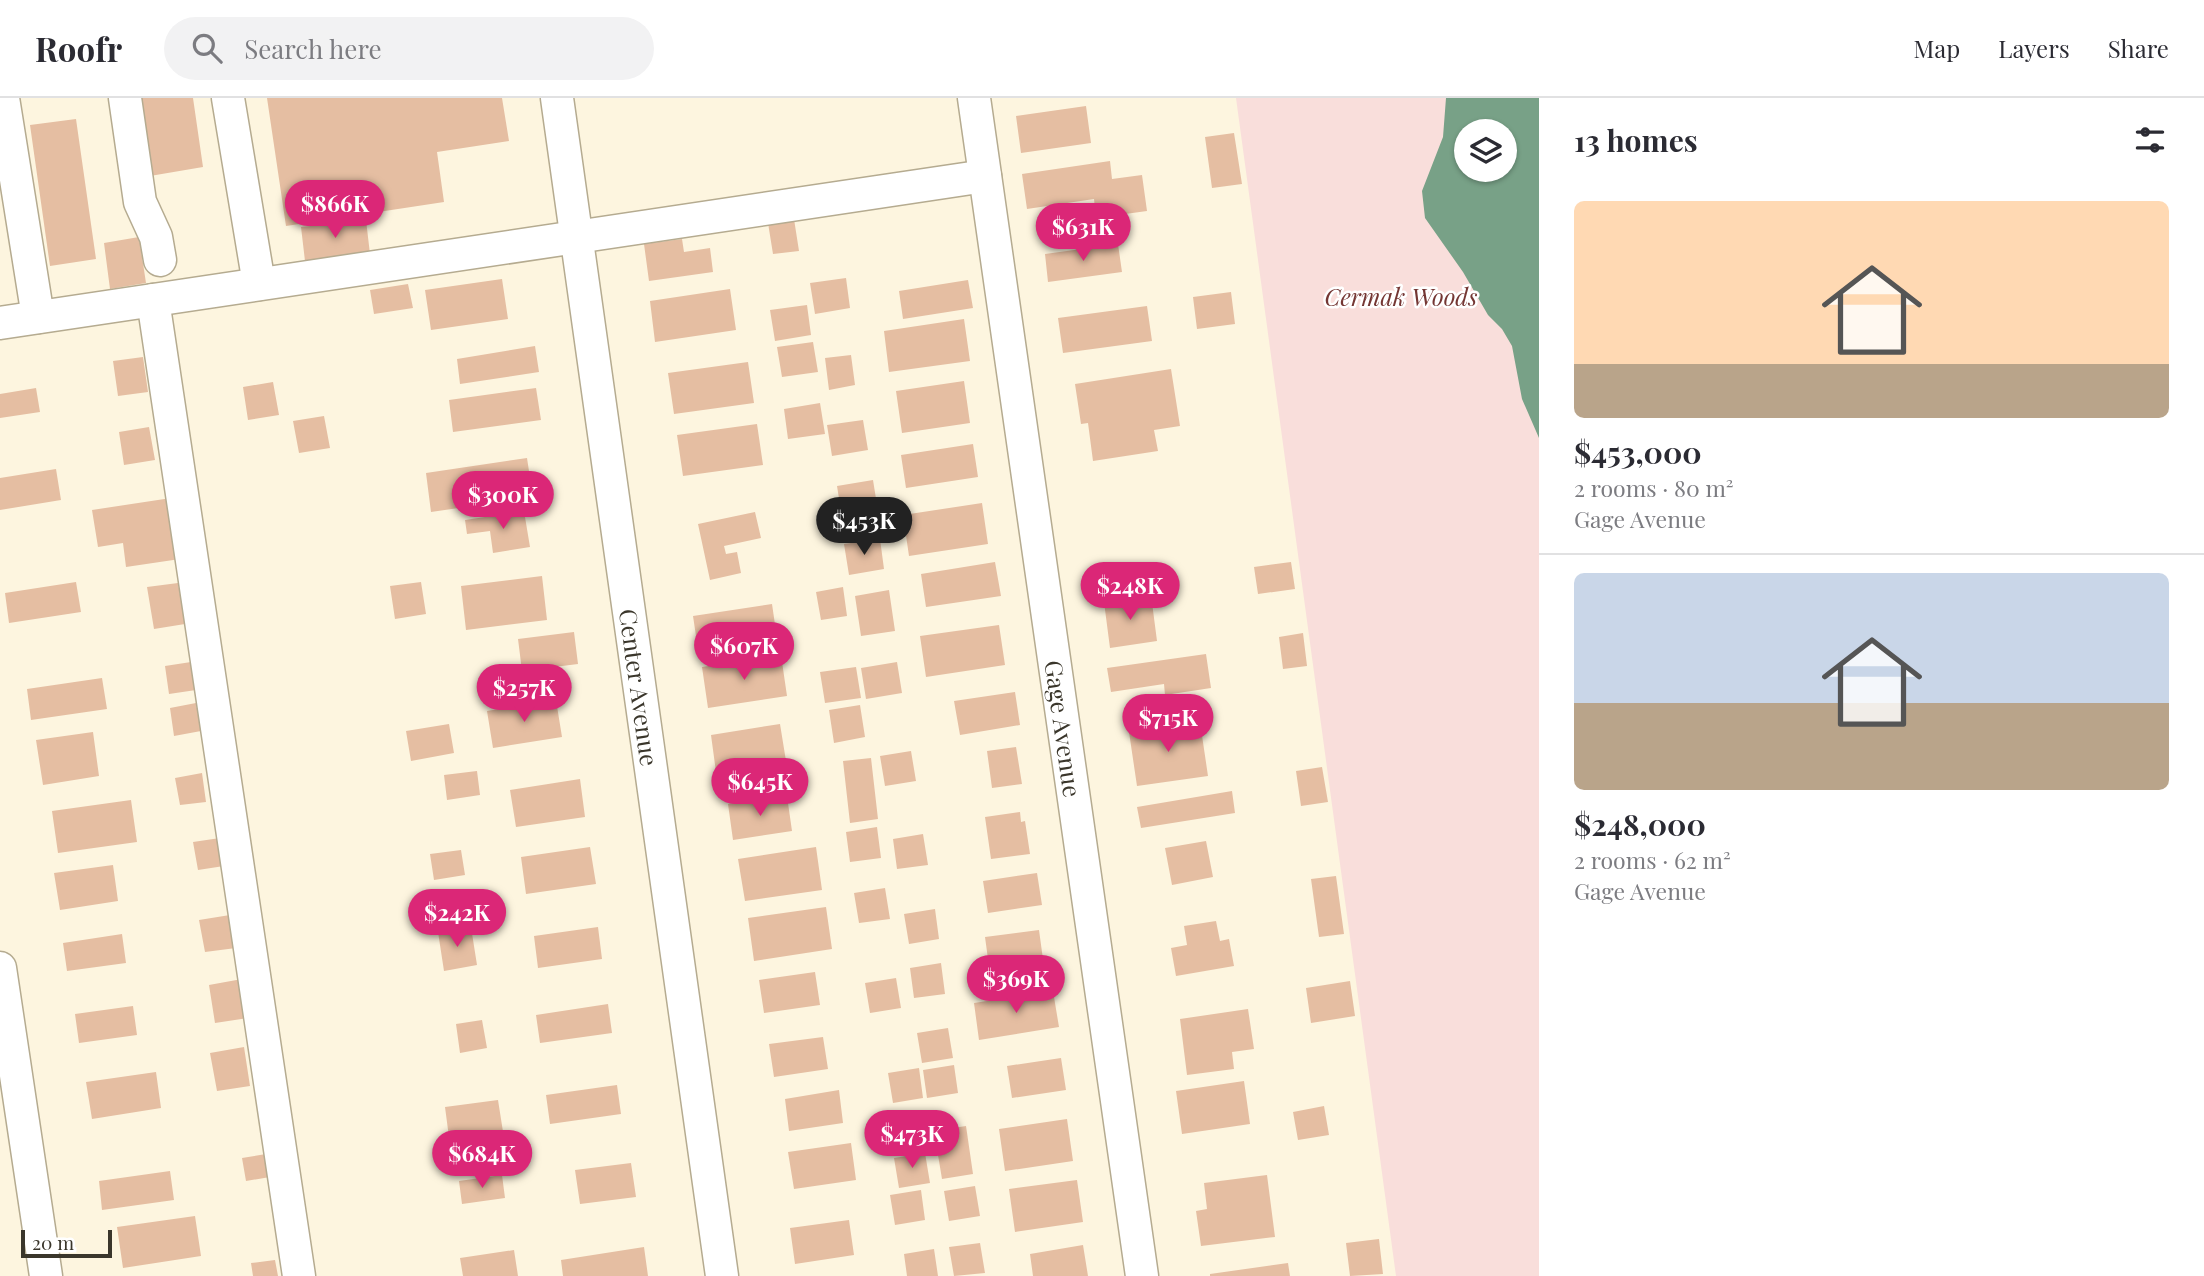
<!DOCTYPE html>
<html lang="en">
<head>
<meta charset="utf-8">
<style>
  :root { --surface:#fff; --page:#f2f2f3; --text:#2b2b33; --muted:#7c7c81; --line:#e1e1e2; --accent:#db2777 }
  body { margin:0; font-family:"Playfair Display",serif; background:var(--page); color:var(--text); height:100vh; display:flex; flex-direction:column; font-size:26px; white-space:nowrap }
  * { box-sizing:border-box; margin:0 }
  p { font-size:23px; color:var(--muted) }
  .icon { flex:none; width:38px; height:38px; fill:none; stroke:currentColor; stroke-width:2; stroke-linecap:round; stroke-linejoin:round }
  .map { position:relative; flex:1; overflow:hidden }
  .side { display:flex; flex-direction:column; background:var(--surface); width:665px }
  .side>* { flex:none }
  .tools { position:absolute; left:1454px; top:21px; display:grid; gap:14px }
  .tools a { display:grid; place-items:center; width:63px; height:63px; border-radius:50%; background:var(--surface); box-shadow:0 2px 5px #0004; font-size:35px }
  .scale { position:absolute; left:21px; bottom:18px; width:91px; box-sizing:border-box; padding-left:7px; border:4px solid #3a362b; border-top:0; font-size:19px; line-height:24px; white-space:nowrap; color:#3a362b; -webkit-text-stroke:5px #fff; paint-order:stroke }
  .price { position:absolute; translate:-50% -60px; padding:0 16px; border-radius:24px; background:var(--accent); color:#fff; font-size:23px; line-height:46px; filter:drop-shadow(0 2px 4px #0008) }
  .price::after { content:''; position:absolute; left:50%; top:42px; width:21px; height:16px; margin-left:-10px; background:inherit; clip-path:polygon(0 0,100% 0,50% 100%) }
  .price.current { background:#222; color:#fff }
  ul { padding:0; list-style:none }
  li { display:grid; align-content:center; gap:14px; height:371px; padding:0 35px }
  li+li { border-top:2px solid var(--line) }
  li span { display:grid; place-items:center; height:217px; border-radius:10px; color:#555 }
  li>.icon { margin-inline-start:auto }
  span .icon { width:126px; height:126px; fill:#fffc; stroke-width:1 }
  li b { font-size:30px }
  h2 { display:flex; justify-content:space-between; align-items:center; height:84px; padding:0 35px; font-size:30px }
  header { display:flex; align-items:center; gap:42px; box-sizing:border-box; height:98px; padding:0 35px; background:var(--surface); border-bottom:2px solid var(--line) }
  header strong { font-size:33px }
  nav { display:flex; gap:38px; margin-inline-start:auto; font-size:24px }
  .search { width:490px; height:63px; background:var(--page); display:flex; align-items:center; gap:18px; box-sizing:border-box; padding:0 24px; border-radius:38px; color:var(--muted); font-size:26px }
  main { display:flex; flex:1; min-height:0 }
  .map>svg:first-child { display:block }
  .green { fill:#f9dedb; fill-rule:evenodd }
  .water { fill:#78a187; fill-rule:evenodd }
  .building { fill:#e5bea2 }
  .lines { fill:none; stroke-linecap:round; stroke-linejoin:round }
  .minor-casing { stroke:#b5ab90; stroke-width:35 }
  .minor { stroke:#fff; stroke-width:32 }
  .labels { text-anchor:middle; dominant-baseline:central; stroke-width:5; stroke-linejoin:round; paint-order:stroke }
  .park-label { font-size:24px; font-style:italic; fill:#743633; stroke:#fff }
  .street-label { font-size:24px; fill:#3a362b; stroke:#fff }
</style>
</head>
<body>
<header>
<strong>Roofr</strong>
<div class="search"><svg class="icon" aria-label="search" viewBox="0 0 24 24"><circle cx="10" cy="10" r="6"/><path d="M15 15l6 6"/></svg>Search here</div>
<nav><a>Map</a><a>Layers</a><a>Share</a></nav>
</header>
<main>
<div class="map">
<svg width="1539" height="1178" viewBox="0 0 1539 1178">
  <rect width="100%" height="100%" fill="#fdf5df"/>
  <!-- green -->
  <path class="green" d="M1236,0H1539V1178H1396ZM1466,33H1505V72H1466Z"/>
  <!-- water -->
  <path class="water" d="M1446,0H1539V340L1522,301L1512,248L1502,231L1488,217L1463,174L1425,120L1422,93L1443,39ZM1466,33H1505V72H1466Z"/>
  <!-- building -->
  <path class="building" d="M138,0H193L203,69L150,78Z
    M267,0H502L509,43L437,54L444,104L286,128Z
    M1086,8L1091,45L1021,55L1016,18Z
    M76,21L96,161L50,168L30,27Z
    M1234,35L1242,86L1212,90L1205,39Z
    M1110,63L1112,81L1142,77L1147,113L1096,120L1094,101L1027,111L1022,76Z
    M794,121L799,153L773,156L768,125Z
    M366,122L370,156L305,163L301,129Z
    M139,139L146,185L110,191L104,145Z
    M682,141L684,154L710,150L713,174L649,183L644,146Z
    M1118,146L1122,174L1048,184L1045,156Z
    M846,180L850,210L815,216L810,185Z
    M502,181L508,221L431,232L425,192Z
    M968,182L973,210L903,221L899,193Z
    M408,186L413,210L374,216L370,192Z
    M730,191L736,232L655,244L650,203Z
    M1231,194L1235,226L1197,231L1193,199Z
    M807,207L811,237L775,243L770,212Z
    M1147,208L1152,243L1063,255L1058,220Z
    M964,221L970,263L889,274L884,233Z
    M813,244L818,274L782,279L777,249Z
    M535,248L539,274L460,286L457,261Z
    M851,257L855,287L829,292L825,260Z
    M143,259L148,294L118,298L113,263Z
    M748,264L754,305L674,316L668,275Z
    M1171,271L1180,328L1154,332L1158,353L1093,363L1088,325L1081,326L1075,286Z
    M964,283L970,325L902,335L896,293Z
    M273,284L279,317L248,322L243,289Z
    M36,290L40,314L0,320V296Z
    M536,290L541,322L453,334L449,302Z
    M820,305L825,336L788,341L784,311Z
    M324,318L330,350L299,355L293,323Z
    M863,322L868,352L832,358L827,327Z
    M757,326L763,367L683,378L677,337Z
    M149,329L155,362L124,367L119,334Z
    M973,346L978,379L906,390L901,357Z
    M527,360L532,393L493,399V405L431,414L426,375Z
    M56,371L61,402L0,412V380Z
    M873,382L878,413L842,419L837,388Z
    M171,400L180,461L126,469L123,445L98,449L92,412Z
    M982,405L988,446L909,458L903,417Z
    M524,413L530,449L493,455L490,433L467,436L465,422Z
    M755,414L761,440L724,448L726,456L737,454L741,475L710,482L698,426Z
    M880,441L884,471L849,477L844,446Z
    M995,464L1001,498L926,509L921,476Z
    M1291,464L1295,491L1258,496L1254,469Z
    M542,478L547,522L466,532L461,488Z
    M76,484L81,514L9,525L5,495Z
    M421,484L426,516L395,521L390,488Z
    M178,485L185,526L154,531L147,489Z
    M843,489L847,518L821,522L816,494Z
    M889,492L895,533L861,538L855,498Z
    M1151,497L1157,543L1110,550L1104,504Z
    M772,506L778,547L699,558L693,518Z
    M999,527L1005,567L926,579L920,538Z
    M574,534L578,566L522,573L518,541Z
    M1303,535L1307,568L1283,571L1279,539Z
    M1206,556L1211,590L1165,597L1164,586L1111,594L1107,570Z
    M781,557L787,598L708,610L702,569Z
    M191,564L196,592L169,596L165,568Z
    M897,564L902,595L866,601L861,570Z
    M856,569L861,600L825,605L820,574Z
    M102,580L107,611L31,622L27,591Z
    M1015,594L1020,627L960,637L954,603Z
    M556,602L562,639L493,650L487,613Z
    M196,605L201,633L174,638L170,610Z
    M860,607L865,639L834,645L829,612Z
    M1200,624L1208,678L1137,688L1129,634Z
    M449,626L454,655L411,663L406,633Z
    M780,626L786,663L716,674L711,637Z
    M93,634L99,678L43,687L36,642Z
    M1016,649L1022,686L992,690L987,653Z
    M911,653L916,683L885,688L880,658Z
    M871,660L878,721L850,725L843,663Z
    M1322,669L1328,704L1301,708L1296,673Z
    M477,673L480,697L447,702L444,677Z
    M202,675L206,704L180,707L175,680Z
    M580,681L585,719L516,729L510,692Z
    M1232,693L1235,715L1141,730L1137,709Z
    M787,698L792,733L733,742L728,706Z
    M131,702L137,744L58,755L52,713Z
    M1020,714L1021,724L1025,723L1030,756L991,761L985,719Z
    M877,729L881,760L850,764L846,734Z
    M923,736L928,767L897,771L893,741Z
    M220,740L224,768L198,772L193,744Z
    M1206,743L1213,779L1172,787L1165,750Z
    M590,749L596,786L526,796L521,759Z
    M816,749L822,792L745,803L738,761Z
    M461,752L465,777L434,782L430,756Z
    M113,767L118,803L60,812L54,775Z
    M1037,775L1042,807L988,815L983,783Z
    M1336,778L1344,836L1319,839L1311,781Z
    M885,790L890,821L859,825L854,795Z
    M826,809L832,851L754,863L748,820Z
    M935,811L939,841L909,846L904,816Z
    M230,817L236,850L205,854L199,822Z
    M1216,823L1220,843L1229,841L1234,868L1176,878L1171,850L1187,847L1184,828Z
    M471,829L477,867L444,873L438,834Z
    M598,829L602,861L538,870L534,838Z
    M1039,832L1045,876L991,883L985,839Z
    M122,836L126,865L67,873L63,845Z
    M941,865L945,896L914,900L910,870Z
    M815,874L820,907L764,915L759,882Z
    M896,880L901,910L870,915L865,885Z
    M242,881L248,920L215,925L209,887Z
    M1350,883L1355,918L1311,925L1306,890Z
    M1053,893L1059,929L979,942L974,905Z
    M608,906L612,935L540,945L536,917Z
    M133,908L137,937L79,945L75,916Z
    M1248,911L1254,951L1232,954L1234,971L1187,977L1180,921Z
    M482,922L487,950L460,955L456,926Z
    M948,930L953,960L922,965L917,935Z
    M823,939L828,971L774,979L769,946Z
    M244,949L250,988L217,993L210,955Z
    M1061,960L1066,992L1012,1000L1007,968Z
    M954,967L958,995L927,1000L923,972Z
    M919,970L923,1000L893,1005L888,975Z
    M156,974L161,1010L92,1021L86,984Z
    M1244,983L1250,1026L1182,1036L1176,993Z
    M617,987L621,1016L550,1026L546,997Z
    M839,992L843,1025L789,1033L785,1001Z
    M498,1002L504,1040L450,1047L445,1009Z
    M1324,1008L1329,1037L1298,1042L1293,1014Z
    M1067,1021L1073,1063L1005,1073L999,1031Z
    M966,1028L973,1076L942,1081L934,1033Z
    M851,1045L856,1082L794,1091L788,1054Z
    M925,1055L930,1085L899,1090L894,1060Z
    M266,1056L270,1079L246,1083L242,1060Z
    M631,1065L636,1099L580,1106L575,1072Z
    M170,1073L174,1102L102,1112L99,1083Z
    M502,1077L505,1100L462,1106L459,1083Z
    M1267,1077L1275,1139L1201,1148L1196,1113L1207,1111L1204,1085Z
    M1077,1082L1083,1124L1015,1134L1009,1091Z
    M975,1088L980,1118L949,1123L944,1093Z
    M921,1092L925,1122L895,1127L890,1097Z
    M195,1118L201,1158L123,1170L117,1129Z
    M849,1122L854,1157L795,1166L790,1130Z
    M1379,1141L1383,1176L1350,1178L1346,1145Z
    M980,1145L985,1175L954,1178L949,1149Z
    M1083,1147L1088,1178H1033L1030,1156Z
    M644,1149L648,1178H563L561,1162Z
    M934,1151L938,1178H907L904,1156Z
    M514,1152L518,1178H463L460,1160Z
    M275,1162L278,1178H253L251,1165Z
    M1288,1165L1290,1178H1210V1176Z"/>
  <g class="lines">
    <defs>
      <g id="minor">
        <path d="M3,0L38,219"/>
        <path d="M125,0L140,104L156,139L160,162"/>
        <path d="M228,0L259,186"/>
        <path id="s1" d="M557,0L722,1178"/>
        <path id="s2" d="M974,0L1142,1178"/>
        <path d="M153,202L299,1178"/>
        <path d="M0,225L985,78"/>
        <path d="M0,870L46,1178"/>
      </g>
    </defs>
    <!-- minor casing -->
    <use href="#minor" class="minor-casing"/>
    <!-- minor -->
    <use href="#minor" class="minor"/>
  </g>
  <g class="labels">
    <!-- park labels -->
    <g class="park-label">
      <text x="1401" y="198">Cermak Woods</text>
    </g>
    <!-- street labels -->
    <g class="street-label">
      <text stroke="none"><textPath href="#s1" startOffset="595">Center Avenue</textPath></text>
      <text stroke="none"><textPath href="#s2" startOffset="637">Gage Avenue</textPath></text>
    </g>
  </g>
</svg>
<div class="tools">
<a><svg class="icon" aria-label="layers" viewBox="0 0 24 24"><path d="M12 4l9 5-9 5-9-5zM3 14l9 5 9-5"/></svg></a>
</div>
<div class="scale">20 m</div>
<b class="price" style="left:335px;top:142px">$866K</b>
<b class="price" style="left:1083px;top:165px">$631K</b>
<b class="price" style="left:503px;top:433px">$300K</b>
<b class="price current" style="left:864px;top:459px">$453K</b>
<b class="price" style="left:1130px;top:524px">$248K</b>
<b class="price" style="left:744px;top:584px">$607K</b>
<b class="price" style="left:524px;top:626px">$257K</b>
<b class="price" style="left:1168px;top:656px">$715K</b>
<b class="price" style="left:760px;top:720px">$645K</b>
<b class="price" style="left:457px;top:851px">$242K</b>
<b class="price" style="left:1016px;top:917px">$369K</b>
<b class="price" style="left:912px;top:1072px">$473K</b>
<b class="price" style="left:482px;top:1092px">$684K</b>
</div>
<section class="side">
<h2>13 homes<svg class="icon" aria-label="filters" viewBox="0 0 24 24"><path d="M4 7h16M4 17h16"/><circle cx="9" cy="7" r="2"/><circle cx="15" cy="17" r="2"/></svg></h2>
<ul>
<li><span style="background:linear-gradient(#ffd9b3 75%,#b9a48a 0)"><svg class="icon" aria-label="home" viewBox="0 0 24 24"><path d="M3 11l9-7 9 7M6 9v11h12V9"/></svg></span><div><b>$453,000</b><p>2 rooms · 80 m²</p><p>Gage Avenue</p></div></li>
<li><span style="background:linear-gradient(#c9d6e8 60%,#b9a48a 0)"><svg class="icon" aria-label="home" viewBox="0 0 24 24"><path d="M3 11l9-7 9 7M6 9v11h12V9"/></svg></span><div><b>$248,000</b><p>2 rooms · 62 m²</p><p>Gage Avenue</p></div></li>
</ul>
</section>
</main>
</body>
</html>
